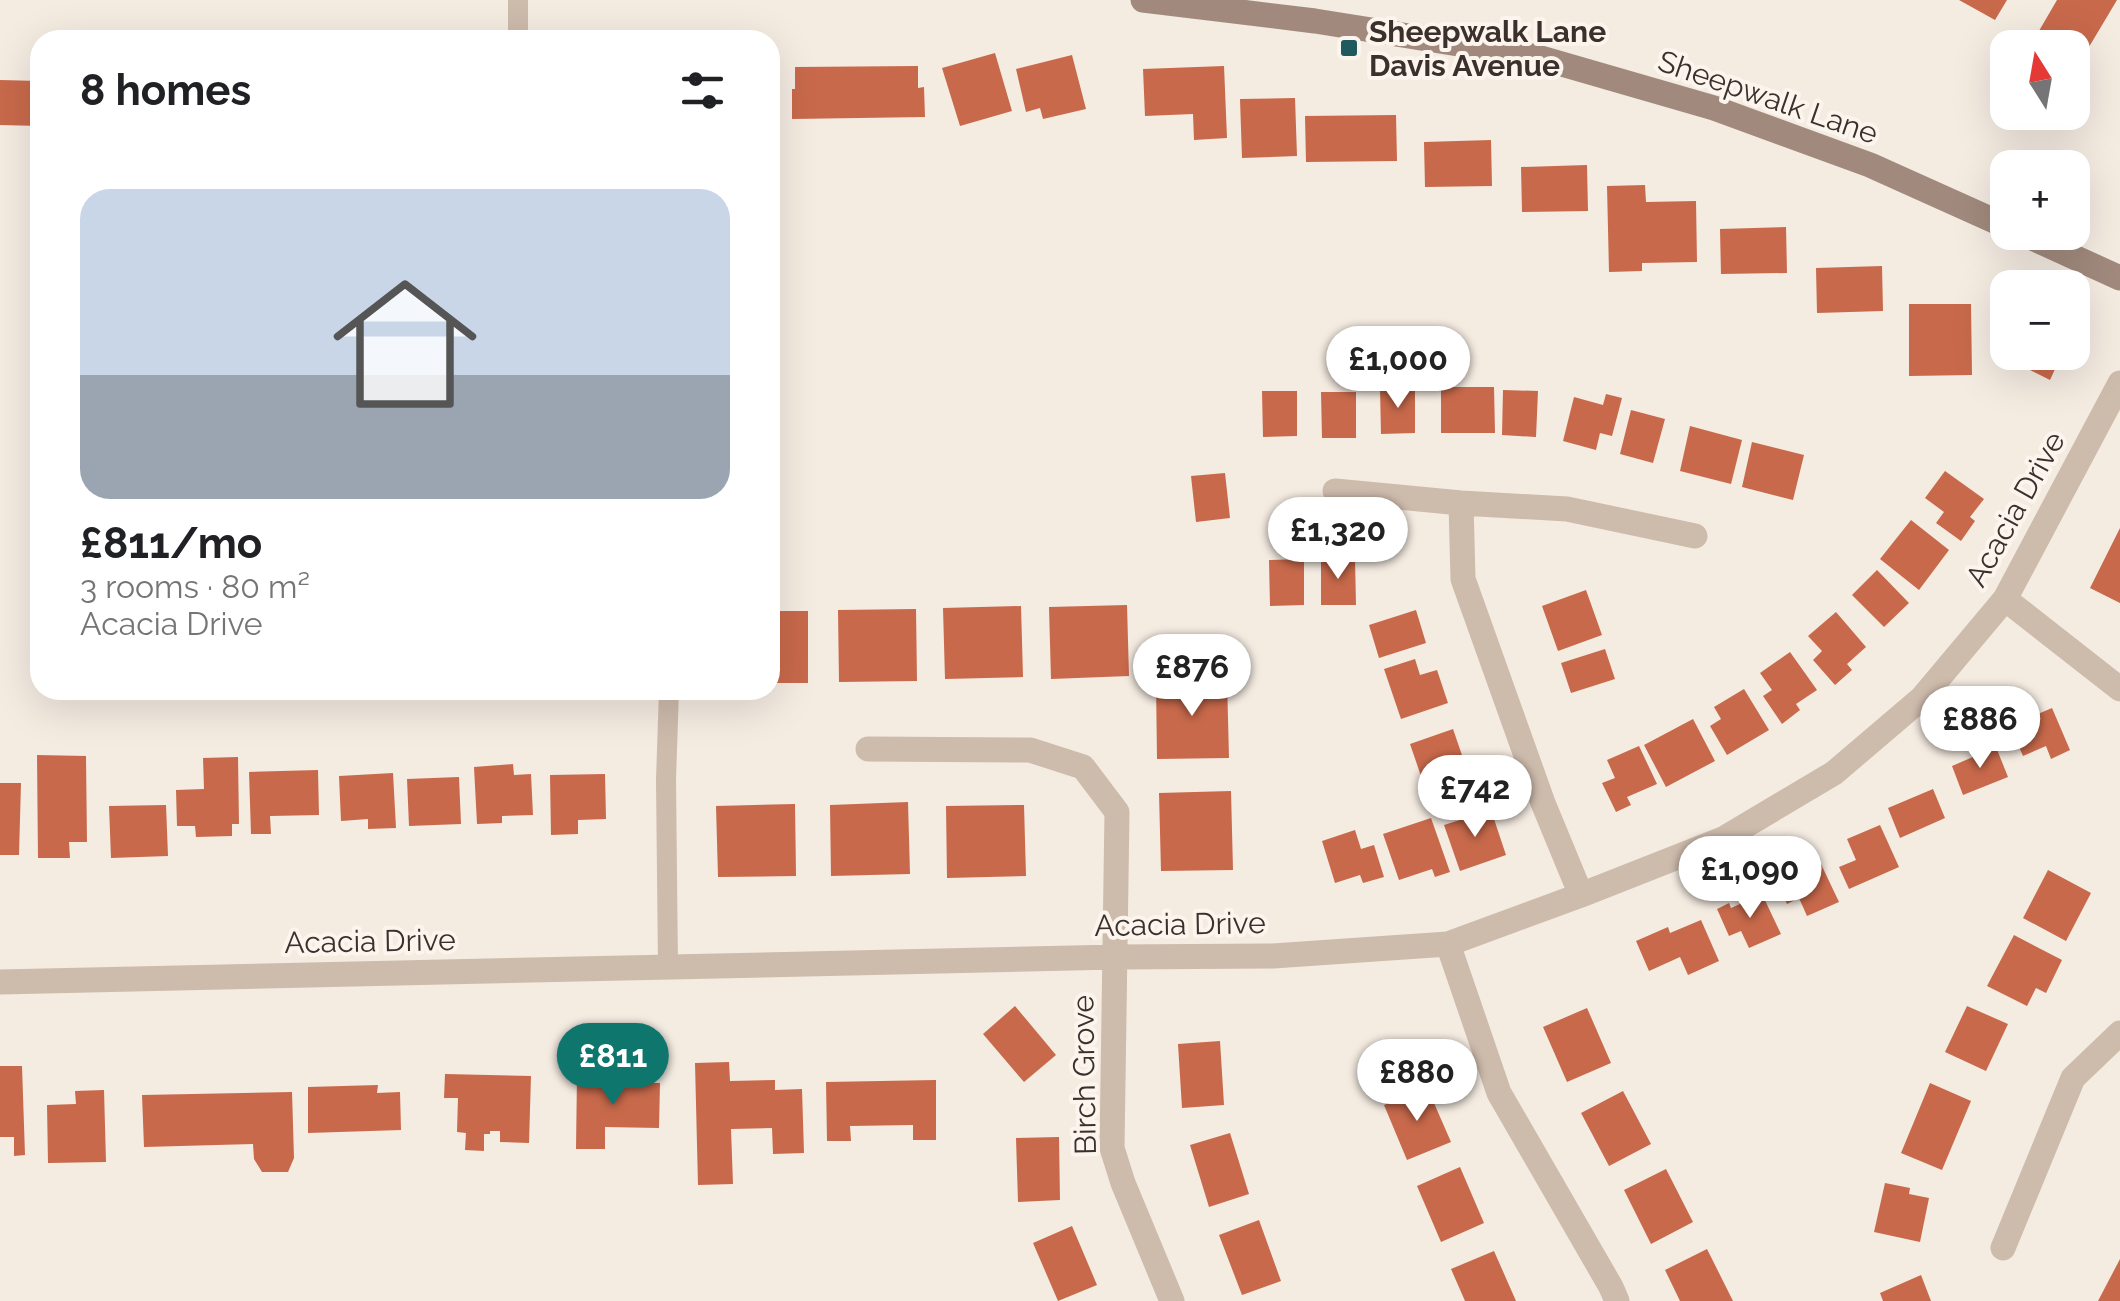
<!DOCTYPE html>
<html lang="en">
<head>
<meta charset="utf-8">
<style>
  :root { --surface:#fff; --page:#f6f6f6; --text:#202124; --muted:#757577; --line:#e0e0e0; --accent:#0f766e }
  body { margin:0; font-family:Raleway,sans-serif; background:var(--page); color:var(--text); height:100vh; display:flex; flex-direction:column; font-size:38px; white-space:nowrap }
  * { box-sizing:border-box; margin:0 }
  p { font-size:32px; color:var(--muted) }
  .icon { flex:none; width:55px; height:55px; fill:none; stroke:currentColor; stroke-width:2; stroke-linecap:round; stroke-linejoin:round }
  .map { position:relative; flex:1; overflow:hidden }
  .side { position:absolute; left:30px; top:30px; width:750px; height:670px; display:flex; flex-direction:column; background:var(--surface); border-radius:30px; box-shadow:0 10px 40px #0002 }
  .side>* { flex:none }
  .needle { width:65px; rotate:349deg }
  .buttons { position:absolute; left:1990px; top:30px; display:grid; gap:20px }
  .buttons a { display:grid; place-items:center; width:100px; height:100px; border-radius:20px; background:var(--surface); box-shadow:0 10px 40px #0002; font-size:50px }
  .price { position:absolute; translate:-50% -85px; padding:0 22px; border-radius:35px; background:#fff; color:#222; font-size:32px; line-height:65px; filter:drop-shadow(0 2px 5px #0008) }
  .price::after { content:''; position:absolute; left:50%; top:60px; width:30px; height:22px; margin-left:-15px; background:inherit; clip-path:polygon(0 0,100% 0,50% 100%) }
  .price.on { background:var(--accent); color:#fff }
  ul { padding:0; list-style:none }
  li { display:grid; align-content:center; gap:20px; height:530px; padding:0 50px }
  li+li { border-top:2px solid var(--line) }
  li span { display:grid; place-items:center; height:310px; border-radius:30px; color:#555 }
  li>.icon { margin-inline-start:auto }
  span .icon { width:180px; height:180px; fill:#fffc; stroke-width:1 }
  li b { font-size:42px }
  h2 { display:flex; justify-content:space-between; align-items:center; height:120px; padding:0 50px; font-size:42px }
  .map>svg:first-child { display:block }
  .building { fill:#c8694b }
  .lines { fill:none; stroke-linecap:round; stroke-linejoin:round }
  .lane { stroke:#cdbbac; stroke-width:20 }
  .street { stroke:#cdbbac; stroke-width:25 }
  .secondary { stroke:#a18a7d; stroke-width:25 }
  .poi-dot { fill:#1f5a5e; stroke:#fbf5ee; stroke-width:4 }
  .labels { text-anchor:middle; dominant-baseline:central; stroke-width:8; stroke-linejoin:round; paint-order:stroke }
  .poi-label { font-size:30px; font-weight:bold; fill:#3b302b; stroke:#fbf5ee; text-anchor:start }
  .street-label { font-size:30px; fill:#3b302b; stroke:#fbf5ee }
</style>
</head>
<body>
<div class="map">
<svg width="2120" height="1301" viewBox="0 0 2120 1301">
  <rect width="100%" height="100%" fill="#f4ebe1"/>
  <!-- building -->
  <path class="building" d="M1959,0H2007L1995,20Z
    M2057,0H2117L2080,62L2072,58V48H2055L2036,36Z
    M995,53L1012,111L960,126L942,68Z
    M1072,55L1086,109L1043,119L1040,108L1026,112L1016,69Z
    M918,66V88L924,87L925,117L792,119V89H795V67Z
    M1224,66L1227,138L1194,140L1193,114L1145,116L1143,69Z
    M0,80L40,81V126L0,125Z
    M1295,98L1297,156L1242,158L1240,99Z
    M1396,115L1397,161L1306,162L1305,116Z
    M1491,140L1492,186L1425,187L1424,142Z
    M1587,165L1588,211L1522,212L1521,167Z
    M1645,185L1646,202L1696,201L1697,262L1642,263V271L1609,272L1607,186Z
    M1786,227L1787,273L1721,274L1720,229Z
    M1882,266L1883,311L1817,313L1816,268Z
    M1909,304H1971L1972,375L1909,376Z
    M2006,352H2063L2050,380L2004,357Z
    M1441,387H1494L1495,433H1441Z
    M1380,388H1415V433L1381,434Z
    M1503,390L1538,391L1536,437L1502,435Z
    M1262,391H1297V436L1263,437Z
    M1321,392H1356V438H1322Z
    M1606,394L1622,398L1612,436L1600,433L1596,450L1563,441L1574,397L1603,405Z
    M1631,410L1665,419L1653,463L1620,454Z
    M1690,426L1742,440L1731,484L1680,471Z
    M1752,442L1804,455L1793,500L1742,487Z
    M1945,471L1984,499L1970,517L1975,521L1961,541L1936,523L1944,512L1925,498Z
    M1225,473L1230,518L1196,522L1191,476Z
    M1911,520L1949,550L1919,590L1880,559Z
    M2120,528V603L2090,588Z
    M1304,559V605L1270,606L1269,560Z
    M1355,559L1356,605H1321V560Z
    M1877,570L1909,603L1884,627L1852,595Z
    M1586,590L1602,635L1558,651L1542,606Z
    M1127,605L1129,676L1051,679L1049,607Z
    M1021,606L1023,677L945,679L943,608Z
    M916,609L917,681L839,682L838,610Z
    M1416,610L1426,643L1379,658L1369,625Z
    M770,611H808V683H770Z
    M1836,612L1866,647L1847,664L1852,670L1835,685L1813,660L1822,651L1808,636Z
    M1605,649L1615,679L1571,693L1561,663Z
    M1790,652L1817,690L1796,704L1800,710L1782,724L1763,696L1772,690L1760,673Z
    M1415,659L1420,675L1437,670L1448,703L1401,719L1384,669Z
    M1227,679L1229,758L1157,759L1156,681Z
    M1744,689L1769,730L1727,755L1710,726L1721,719L1714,707Z
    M2052,708L2070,750L2051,759L2046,746L2023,756L2010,726Z
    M1693,719L1715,761L1666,787L1644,745Z
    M1453,729L1464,761L1421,776L1410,744Z
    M1639,746L1657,784L1627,797L1631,805L1616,812L1602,783L1615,778L1607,760Z
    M1996,747L2008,777L1963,795L1952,766Z
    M37,755L86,756L87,842H69L70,858H38Z
    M238,757L239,824H232V836L196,837L195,826H177L176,790L204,789L203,758Z
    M513,764L514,775L531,774L533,815L502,816V823L477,824L474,767Z
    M318,770L319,815L270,816L271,834H251L249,772Z
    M393,773L396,828L368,829V819L341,821L339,776Z
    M605,774L606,819L578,820V834L551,835L550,775Z
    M459,777L461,824L409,826L407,779Z
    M0,783H21L19,855H0Z
    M1933,789L1945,818L1900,838L1888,808Z
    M1231,791L1233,870L1161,871L1159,793Z
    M908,802L910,874L831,876L830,805Z
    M795,804L796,876L718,877L716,806Z
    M166,805L168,856L111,858L109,806Z
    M1024,805L1026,876L947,878L946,806Z
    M1491,810L1506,855L1460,871L1444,825Z
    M1431,818L1450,872L1435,877L1432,869L1399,880L1383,834Z
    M1880,825L1899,867L1849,889L1839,867L1856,860L1847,839Z
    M1355,830L1361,849L1374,845L1384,877L1363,883L1360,875L1335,883L1322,841Z
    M1820,862L1839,902L1807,916L1799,898L1787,904L1775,877L1787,871L1789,876Z
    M2048,870L2091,893L2066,941L2023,918Z
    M1762,894L1781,934L1749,948L1741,931L1729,936L1717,909L1729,903L1731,908Z
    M1701,920L1719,961L1688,975L1680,957L1649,971L1636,941L1668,927L1670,933Z
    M2014,935L2062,960L2046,993L2036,988L2027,1006L1987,986Z
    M1015,1006L1056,1055L1024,1082L983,1034Z
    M1967,1006L2008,1024L1986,1071L1945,1052Z
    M1587,1008L1611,1063L1567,1082L1543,1027Z
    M1220,1041L1224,1105L1182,1108L1178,1044Z
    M729,1062L730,1081L775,1080V1090L802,1089L804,1153L773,1154L772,1128L731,1129L733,1184L698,1185L695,1063Z
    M0,1066H22L25,1155L14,1156V1137H0Z
    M445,1074L531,1076L529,1143L500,1142V1131H490V1134H484V1151L465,1150L466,1133L457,1132L458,1098H444Z
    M577,1075H606V1083H660L659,1128L605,1127V1149H576Z
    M936,1080V1140H913V1125L850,1126L851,1141H827L826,1082Z
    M1930,1083L1971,1101L1942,1170L1901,1153Z
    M378,1085L377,1093L400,1092L401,1130L308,1133V1087Z
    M1427,1087L1451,1142L1407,1160L1384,1105Z
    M104,1090L106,1162L48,1163L47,1105L76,1104L75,1091Z
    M1623,1091L1651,1144L1609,1166L1581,1113Z
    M292,1092L294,1158L288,1172H262L254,1159L253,1144L144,1147L142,1095Z
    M1230,1133L1249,1194L1209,1207L1190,1145Z
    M1059,1137L1060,1200L1018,1202L1016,1138Z
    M1460,1167L1484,1223L1441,1242L1417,1186Z
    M1666,1169L1693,1222L1651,1244L1624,1190Z
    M1885,1183L1910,1188L1909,1194L1929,1198L1920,1242L1874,1232Z
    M1259,1220L1281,1281L1242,1295L1219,1235Z
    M1072,1226L1097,1285L1058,1301L1033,1243Z
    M1707,1249L1733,1301H1680L1665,1270Z
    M1494,1251L1516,1301H1465L1451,1269Z
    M2120,1259V1301H2098Z
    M1921,1275L1931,1301H1883L1880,1293Z"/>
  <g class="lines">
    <!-- lane -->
    <path class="lane" d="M518,40V0
      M668,967L666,780L669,690"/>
    <!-- street -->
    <path class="street" d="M1335,491L1461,503L1567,509L1695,536
      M1461,503L1463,579L1543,803L1581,895
      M2005,599L2120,689
      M868,749L1030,750L1083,767L1117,812L1112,1148L1123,1183L1172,1301
      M1448,944L1499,1093L1611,1287L1617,1301
      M0,982L1116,957L1273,956L1448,944L1581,895L1723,839L1834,773L1922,698L2005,599L2120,383
      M2003,1248L2073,1078L2120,1033"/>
    <!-- secondary -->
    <path class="secondary" d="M1143,0L1315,21L1534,56L1714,108L1870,165L2008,227
      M2019,232L2120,278"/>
  </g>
  <!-- markers -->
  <rect class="poi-dot" x="1339" y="38" width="20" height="20" rx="5"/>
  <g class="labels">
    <!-- poi labels -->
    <g class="poi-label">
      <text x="1369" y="31">Sheepwalk Lane<tspan x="1369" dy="34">Davis Avenue</tspan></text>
    </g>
    <!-- street labels -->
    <g class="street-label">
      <text transform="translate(1768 97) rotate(19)">Sheepwalk Lane</text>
      <text transform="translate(2015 509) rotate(-61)">Acacia Drive</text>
      <text transform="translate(1180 924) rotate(-1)">Acacia Drive</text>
      <text transform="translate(370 941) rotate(-1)">Acacia Drive</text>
      <text transform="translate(1084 1075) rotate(-91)">Birch Grove</text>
    </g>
  </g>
</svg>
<div class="buttons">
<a><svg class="needle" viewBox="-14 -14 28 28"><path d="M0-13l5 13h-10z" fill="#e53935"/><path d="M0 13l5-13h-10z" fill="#757577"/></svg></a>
<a>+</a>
<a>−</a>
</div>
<b class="price" style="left:1398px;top:411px">£1,000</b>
<b class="price" style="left:1338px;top:582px">£1,320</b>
<b class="price" style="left:1192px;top:719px">£876</b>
<b class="price" style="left:1980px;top:771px">£886</b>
<b class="price" style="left:1475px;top:840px">£742</b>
<b class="price" style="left:1750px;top:921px">£1,090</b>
<b class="price on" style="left:613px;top:1108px">£811</b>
<b class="price" style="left:1417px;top:1124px">£880</b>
<section class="side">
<h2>8 homes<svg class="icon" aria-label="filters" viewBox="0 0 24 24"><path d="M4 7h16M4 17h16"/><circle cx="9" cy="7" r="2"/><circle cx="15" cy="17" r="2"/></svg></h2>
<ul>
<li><span style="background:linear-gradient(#c9d6e8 60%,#9aa5b1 0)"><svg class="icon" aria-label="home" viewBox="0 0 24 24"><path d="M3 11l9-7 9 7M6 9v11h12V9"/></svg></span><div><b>£811/mo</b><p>3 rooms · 80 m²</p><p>Acacia Drive</p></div></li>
</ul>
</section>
</div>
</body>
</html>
